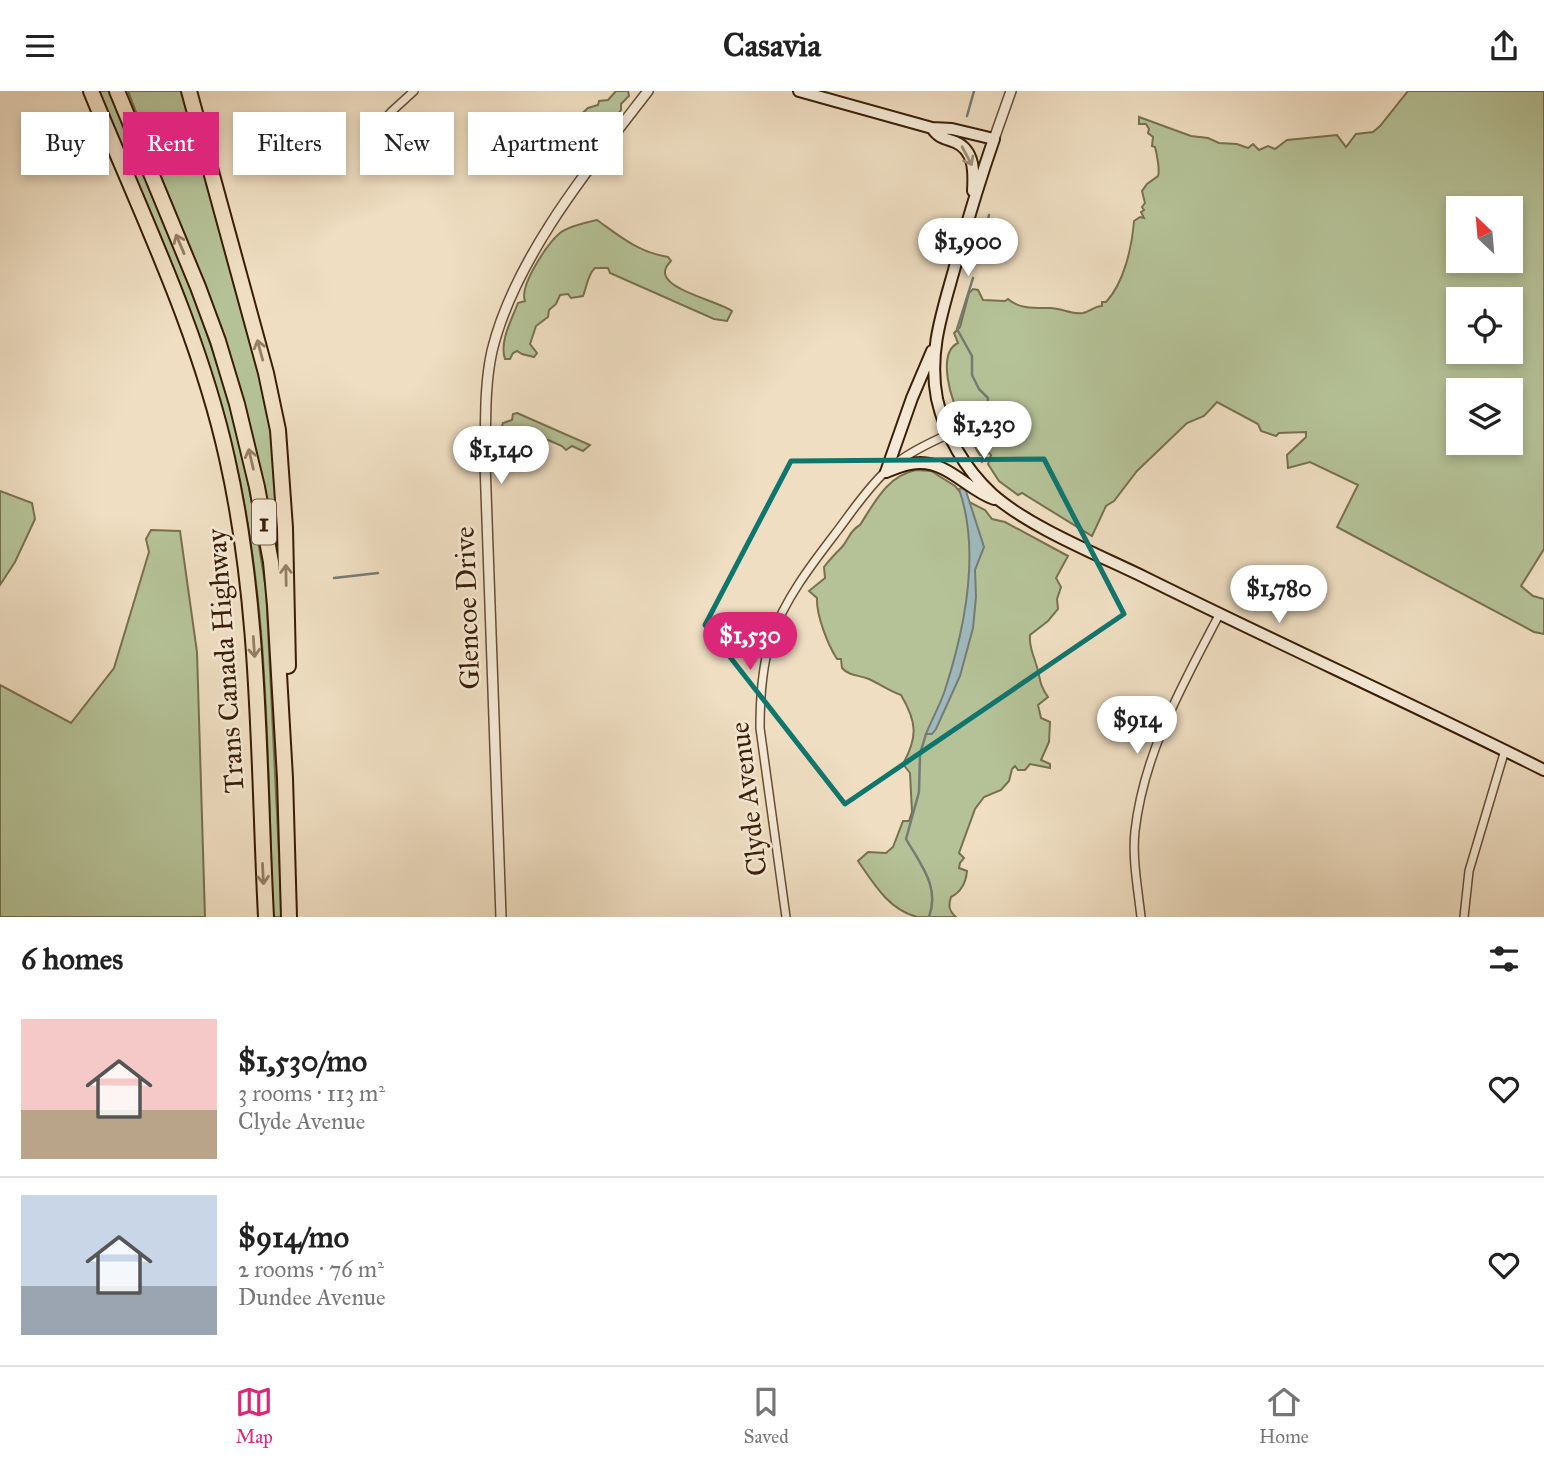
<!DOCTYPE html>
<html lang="en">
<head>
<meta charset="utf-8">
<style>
  :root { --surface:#fff; --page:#f6f6f6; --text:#222; --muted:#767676; --line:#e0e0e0; --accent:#db2777 }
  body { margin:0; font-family:"IM FELL Great Primer",serif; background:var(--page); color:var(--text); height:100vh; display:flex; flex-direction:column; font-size:26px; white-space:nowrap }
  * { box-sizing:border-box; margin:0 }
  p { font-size:23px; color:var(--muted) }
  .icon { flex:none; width:38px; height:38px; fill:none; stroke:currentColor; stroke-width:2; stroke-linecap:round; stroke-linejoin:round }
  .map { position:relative; height:826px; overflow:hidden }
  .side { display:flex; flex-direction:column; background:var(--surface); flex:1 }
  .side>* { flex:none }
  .top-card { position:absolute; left:21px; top:21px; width:700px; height:63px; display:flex; gap:14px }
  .needle { width:46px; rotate:334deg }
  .controls { position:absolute; left:1446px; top:105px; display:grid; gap:14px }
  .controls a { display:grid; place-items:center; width:77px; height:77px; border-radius:0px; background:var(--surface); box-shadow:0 4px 10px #0003; font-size:35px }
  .price { position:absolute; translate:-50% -60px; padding:0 16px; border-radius:24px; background:#fff; color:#222; font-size:23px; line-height:46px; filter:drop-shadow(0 2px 4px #0008) }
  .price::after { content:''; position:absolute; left:50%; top:42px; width:21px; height:16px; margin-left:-10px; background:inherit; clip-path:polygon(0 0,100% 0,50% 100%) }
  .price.on { background:var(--accent); color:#fff }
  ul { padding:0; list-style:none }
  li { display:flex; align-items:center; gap:21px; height:175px; padding:0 21px }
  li+li { border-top:2px solid var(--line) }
  li span { display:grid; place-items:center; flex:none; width:196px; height:140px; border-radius:0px; color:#555 }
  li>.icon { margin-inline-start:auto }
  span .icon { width:84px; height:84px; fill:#fffc; stroke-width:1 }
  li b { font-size:30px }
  h2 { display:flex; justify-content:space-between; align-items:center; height:84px; padding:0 21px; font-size:30px }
  .pill { padding:0 24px; border-radius:0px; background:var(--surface); box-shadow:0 4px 10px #0003; font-size:24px; line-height:63px }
  .pill.on { background:var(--accent); color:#fff }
  header { display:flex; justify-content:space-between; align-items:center; height:91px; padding:0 21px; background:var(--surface); font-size:32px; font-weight:700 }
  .tabs { display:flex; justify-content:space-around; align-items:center; height:98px; border-top:2px solid var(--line); background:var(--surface); font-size:19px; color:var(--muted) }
  .tabs a { display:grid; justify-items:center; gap:4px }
  .tabs .on { color:var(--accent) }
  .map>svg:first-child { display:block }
  .green { fill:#b5c297; stroke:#78704e; stroke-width:2; fill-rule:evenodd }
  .water { fill:#9eb9bd; stroke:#767b73; stroke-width:2 }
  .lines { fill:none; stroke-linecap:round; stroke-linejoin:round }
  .stream { stroke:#767b73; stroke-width:2.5 }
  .minor-casing { stroke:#674d34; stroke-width:10 }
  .tertiary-casing { stroke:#674d34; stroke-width:12 }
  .secondary-casing { stroke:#3a1d05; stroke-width:14 }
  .motorway-casing { stroke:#3a1d05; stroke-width:18 }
  .minor { stroke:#f5ead7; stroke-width:7 }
  .tertiary { stroke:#f5ead7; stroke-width:9 }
  .secondary { stroke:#f5ead7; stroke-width:10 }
  .motorway { stroke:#efdec2; stroke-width:14 }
  .oneway { stroke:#a18e78 }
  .oneway2 { stroke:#947e64 }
  .marked { fill:none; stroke:#0f766e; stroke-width:5; stroke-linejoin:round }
  .labels { text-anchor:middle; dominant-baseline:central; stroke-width:5; stroke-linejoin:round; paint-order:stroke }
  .shield { fill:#f5ead7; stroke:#725a44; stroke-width:2 }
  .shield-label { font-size:26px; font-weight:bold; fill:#3a1d05 }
  .street-label { font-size:28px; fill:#3a1d05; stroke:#f5ead7 }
</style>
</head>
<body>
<header><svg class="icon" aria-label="menu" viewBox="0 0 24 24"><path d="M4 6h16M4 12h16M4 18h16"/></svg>Casavia<svg class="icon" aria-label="share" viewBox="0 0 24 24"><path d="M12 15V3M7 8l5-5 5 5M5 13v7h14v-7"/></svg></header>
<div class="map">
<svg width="1544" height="826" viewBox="0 0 1544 826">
  <rect width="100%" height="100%" fill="#efdec2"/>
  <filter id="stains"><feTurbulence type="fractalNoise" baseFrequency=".00286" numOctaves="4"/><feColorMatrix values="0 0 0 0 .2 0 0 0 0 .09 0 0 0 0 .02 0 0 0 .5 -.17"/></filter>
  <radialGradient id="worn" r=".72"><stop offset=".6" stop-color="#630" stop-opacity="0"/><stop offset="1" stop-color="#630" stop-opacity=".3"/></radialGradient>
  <!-- green -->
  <path class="green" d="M99,0H109L195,207L231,315L248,389L266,498L282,826H273C267,669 270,505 231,352C200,231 146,115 99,0Z
    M128,0H186L252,240L276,351L280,507L208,209Z
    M616,0H628L629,5L621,13V19L602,43L595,46L593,40L585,37L577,27L588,17L598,14L599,10L608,9Z
    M1408,0H1544V458L1521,495L1533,505L1544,508V543L1534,541L1337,436L1358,394L1310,371L1288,377L1287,364L1306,346V341L1279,342L1276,345L1261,340L1258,333L1217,311L1204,325L1187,332L1137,380L1114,410L1106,415L1092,445L1022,402L1018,404L999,390L988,373L991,364L989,362L980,364L975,356L967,351L969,346L964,343V334L961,330V326C952,314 936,262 958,252L954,242L960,236L969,202L973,198L978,199L983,209L1005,210L1008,208C1018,218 1036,217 1050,217C1061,217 1073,224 1083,222C1091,220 1095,215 1102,215V211H1106C1124,192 1132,156 1134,130L1140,126L1144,127L1141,121L1144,119L1142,116L1145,112L1142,100L1147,93L1158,85C1160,80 1157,63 1155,56L1152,55L1153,46L1148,42L1149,38L1146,33H1139V26L1191,45L1208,47L1219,52L1237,53L1248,57L1253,53L1259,59L1268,55L1275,58L1287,49L1337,44L1346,56L1356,43L1373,41L1380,35ZM1458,117H1510V170H1458ZM1458,208H1510V261H1458ZM1458,299H1510V352H1458Z
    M597,129C621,146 638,161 668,166L671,170C644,196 716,208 732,220L727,230L714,228L610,182L608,177H595C587,184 587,196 583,205L571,207L568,203L560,204L556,213L549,219L548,226L536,235L530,253L537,262L534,266L522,263L517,260L513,262L510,268H505C499,251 512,228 518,212L525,210C519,195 547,153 560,142C567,136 588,131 597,129Z
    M517,322L590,354L583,360L572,355L566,359L562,355L548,349L525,364L515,365L513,358L509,360L497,359L493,355L496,339L500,341L503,332L512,329L513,323Z
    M916,379L931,380L955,395L967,410L985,419L992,428L1005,431L1068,465L1056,487L1061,496L1057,508L1058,518L1048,530L1030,544C1029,557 1033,562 1036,573C1041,587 1038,592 1048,606L1038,614L1041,627L1050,631L1049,651L1041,669L1050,673V677L1030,673L1025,679H1018L1015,675L1012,678L1009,690L1001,699L984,706L975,718L959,762L964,767L960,772L959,777L967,780C966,791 961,801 951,806C948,815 949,820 956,826C944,826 928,826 917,826C888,818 874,793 858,770L868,761L886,762L893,756L903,730H909L912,721L910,682L903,673C918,646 917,631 901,604C889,600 880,593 869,588C859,584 849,585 842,577L841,568H837C828,554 816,524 817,507L809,500L825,487L824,476C830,468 835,463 842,456C849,448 850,439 860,434C875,411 887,385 916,379Z
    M0,400L32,412L35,428L15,471L0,494Z
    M151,439L180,440L197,561L205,826H0V594L71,632L114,577L149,461L146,448Z"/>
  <!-- water -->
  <path class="water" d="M962,397L966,400L984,456L975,479L976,506L973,537L960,585L936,638L932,643H926C932,628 940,614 945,599C965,537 981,461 959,398Z"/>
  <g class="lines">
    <!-- stream -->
    <path class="stream" d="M967,25L974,0
      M981,162L989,124
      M973,187L957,238L972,265V284L979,298L988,307L982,371
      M334,487L378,482
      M926,643L920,663L919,701L906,748C921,774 940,796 929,826"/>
    <defs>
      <path id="minor" d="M370,44L391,21L414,0
        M786,826L760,637C760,608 762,575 771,547C786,506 812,473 838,439C853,419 867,398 885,381C904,364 927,353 949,343
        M1141,826C1138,798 1132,768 1135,740C1144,661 1183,593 1219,524
        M1464,826L1469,780L1505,659"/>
      <path id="tertiary" d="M994,48L1011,0
        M501,826L485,372C486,334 484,296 492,260C514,168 591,74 648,0"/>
      <path id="secondary" d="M799,0L932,37L952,38L994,48C979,91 966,135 954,179C942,222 928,262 937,308C945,344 965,378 992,403C1029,436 1099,464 1144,486C1277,552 1412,613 1544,679
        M932,37C938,47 945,47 955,51C975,59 974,82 973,100
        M886,381L912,307L932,260
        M886,381C896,377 907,372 919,372C948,371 968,399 994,408"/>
      <path id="motorway" d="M91,0C140,120 199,240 227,367C261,518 258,673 266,826
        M117,0L198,196L218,250L237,313L257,396L271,471L275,514L285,687L289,826
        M189,0L266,282L278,339L285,437L288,575"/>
    </defs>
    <!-- minor casing -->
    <use href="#minor" class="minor-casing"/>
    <!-- tertiary casing -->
    <use href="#tertiary" class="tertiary-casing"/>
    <!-- secondary casing -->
    <use href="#secondary" class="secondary-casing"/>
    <!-- motorway casing -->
    <use href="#motorway" class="motorway-casing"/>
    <!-- minor -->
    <use href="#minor" class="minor"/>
    <!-- tertiary -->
    <use href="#tertiary" class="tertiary"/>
    <!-- secondary -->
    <use href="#secondary" class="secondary"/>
    <!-- motorway -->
    <use href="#motorway" class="motorway"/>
  </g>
  <!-- one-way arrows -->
  <defs><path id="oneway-shaft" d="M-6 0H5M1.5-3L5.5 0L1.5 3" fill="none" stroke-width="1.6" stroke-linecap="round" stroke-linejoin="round" transform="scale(1.75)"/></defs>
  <use class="oneway" href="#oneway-shaft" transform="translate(967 65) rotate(62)"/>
  <g class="oneway2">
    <use href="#oneway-shaft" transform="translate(180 153) rotate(-113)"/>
    <use href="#oneway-shaft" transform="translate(260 259) rotate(-105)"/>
    <use href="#oneway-shaft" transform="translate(251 368) rotate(-103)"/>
    <use href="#oneway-shaft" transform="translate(286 484) rotate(-91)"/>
    <use href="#oneway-shaft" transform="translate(254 556) rotate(86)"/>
    <use href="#oneway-shaft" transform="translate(263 783) rotate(87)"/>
  </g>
  <!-- marked area -->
  <path class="marked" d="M1044,368L1124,523L845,713L705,534L791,370Z"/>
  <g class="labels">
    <!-- shield labels -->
    <rect class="shield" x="252" y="408.5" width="24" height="45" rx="5"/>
    <g class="shield-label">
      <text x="264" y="431">1</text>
    </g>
    <!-- street labels -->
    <g class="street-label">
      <text transform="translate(467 517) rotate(-92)">Glencoe Drive</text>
      <text transform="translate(225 570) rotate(-94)">Trans Canada Highway</text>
      <text transform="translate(748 708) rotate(-97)">Clyde Avenue</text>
    </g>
  </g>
  <rect width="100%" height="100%" filter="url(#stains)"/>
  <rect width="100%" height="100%" fill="url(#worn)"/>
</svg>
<div class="controls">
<a><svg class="needle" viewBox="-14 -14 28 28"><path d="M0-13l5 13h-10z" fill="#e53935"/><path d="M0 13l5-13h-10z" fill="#767676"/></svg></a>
<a><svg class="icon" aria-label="locate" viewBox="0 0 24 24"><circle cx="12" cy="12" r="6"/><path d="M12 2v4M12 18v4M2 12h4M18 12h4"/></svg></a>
<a><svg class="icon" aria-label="layers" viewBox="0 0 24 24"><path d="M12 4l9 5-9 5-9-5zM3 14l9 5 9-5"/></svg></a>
</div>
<b class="price" style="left:968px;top:187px">$1,900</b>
<b class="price" style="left:984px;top:370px">$1,230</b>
<b class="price" style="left:501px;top:395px">$1,140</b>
<b class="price" style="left:1279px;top:534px">$1,780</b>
<b class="price on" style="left:750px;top:581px">$1,530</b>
<b class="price" style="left:1137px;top:665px">$914</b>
<div class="top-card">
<a class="pill">Buy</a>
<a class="pill on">Rent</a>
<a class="pill">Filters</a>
<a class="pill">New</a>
<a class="pill">Apartment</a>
</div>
</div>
<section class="side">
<h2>6 homes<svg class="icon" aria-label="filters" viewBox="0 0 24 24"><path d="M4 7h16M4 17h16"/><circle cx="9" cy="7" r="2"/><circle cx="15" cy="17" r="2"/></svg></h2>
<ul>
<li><span style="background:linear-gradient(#f6c9c9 65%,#b9a48a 0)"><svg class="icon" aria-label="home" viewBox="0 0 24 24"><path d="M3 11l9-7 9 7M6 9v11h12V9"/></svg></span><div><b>$1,530/mo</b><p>3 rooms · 113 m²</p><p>Clyde Avenue</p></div><svg class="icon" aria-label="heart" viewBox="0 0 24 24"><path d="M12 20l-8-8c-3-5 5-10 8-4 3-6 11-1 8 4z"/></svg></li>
<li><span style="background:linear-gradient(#c9d6e8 65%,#9aa5b1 0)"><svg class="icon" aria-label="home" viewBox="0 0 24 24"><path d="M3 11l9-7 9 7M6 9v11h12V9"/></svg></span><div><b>$914/mo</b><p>2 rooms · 76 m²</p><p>Dundee Avenue</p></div><svg class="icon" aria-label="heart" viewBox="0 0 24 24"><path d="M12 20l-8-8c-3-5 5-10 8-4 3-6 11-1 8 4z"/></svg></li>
</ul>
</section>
<nav class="tabs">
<a class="on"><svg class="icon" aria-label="map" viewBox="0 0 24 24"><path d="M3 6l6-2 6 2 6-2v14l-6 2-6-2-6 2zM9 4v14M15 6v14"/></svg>Map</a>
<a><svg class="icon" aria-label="saved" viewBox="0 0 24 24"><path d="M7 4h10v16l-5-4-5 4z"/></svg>Saved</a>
<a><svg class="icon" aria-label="home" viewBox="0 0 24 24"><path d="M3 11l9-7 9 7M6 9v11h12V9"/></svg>Home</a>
</nav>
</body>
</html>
